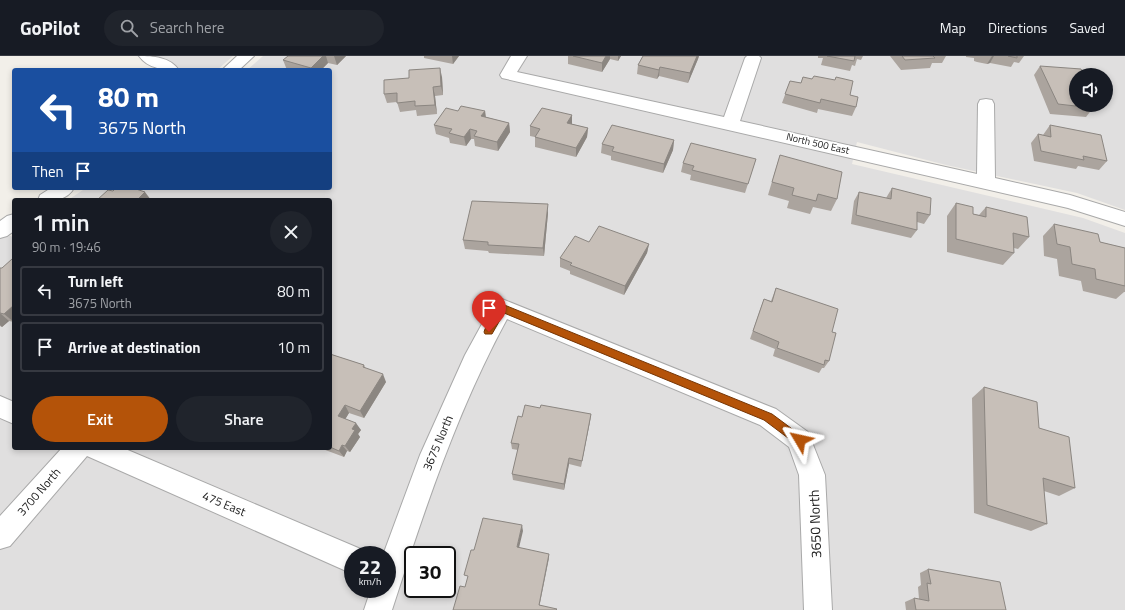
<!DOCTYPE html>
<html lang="en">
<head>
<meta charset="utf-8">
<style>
  body { margin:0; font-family:"Titillium Web",sans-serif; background:#20242c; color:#f1f3f6; height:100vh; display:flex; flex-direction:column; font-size:15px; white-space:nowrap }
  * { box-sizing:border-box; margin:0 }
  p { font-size:13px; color:#9ea1a6 }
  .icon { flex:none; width:22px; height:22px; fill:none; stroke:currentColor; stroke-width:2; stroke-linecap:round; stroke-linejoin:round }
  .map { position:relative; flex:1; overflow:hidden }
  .side { position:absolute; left:12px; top:142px; width:320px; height:252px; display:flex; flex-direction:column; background:#171b24; border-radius:4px; box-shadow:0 2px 6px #0003 }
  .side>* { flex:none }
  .hud { position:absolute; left:12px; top:12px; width:320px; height:122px; border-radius:4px; box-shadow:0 2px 6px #0003; background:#1a4fa0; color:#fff; overflow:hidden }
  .tools { position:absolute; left:1069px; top:12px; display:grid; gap:8px }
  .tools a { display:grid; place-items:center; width:44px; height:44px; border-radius:50%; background:#171b24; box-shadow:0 2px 6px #0003; font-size:20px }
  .speed { position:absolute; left:344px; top:490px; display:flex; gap:8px; font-size:20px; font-weight:700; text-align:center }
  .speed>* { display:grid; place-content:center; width:52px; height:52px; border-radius:50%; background:#171b24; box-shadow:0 2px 6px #0003; line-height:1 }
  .speed small { font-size:10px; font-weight:400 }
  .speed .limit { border:2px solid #111; border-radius:6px; background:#fff; color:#111 }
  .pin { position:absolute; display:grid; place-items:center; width:34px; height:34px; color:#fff; margin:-41px -17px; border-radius:50% 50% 50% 0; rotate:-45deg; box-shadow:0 0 4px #0007 }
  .pin .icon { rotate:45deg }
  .me { position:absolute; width:44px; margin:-22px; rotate:306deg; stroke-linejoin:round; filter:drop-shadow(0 0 3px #0008) }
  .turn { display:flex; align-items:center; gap:14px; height:84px; padding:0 20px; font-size:18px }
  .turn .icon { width:52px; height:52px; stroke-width:2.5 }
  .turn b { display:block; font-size:28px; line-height:34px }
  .then { display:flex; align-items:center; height:38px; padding:0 20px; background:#0003; gap:8px; font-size:15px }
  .round { display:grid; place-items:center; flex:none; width:42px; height:42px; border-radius:21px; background:#20242c }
  .summary { display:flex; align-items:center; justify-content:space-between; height:68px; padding:0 20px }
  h1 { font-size:24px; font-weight:600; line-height:30px }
  .cta { display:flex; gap:8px; margin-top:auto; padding:8px 20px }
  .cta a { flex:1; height:46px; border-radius:24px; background:#b45309; color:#fff; font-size:16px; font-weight:600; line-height:46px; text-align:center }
  .cta a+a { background:#20242c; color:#f1f3f6 }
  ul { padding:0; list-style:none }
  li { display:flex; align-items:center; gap:12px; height:50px; margin:0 8px 6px; padding:0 12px; border:2px solid #363941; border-radius:4px }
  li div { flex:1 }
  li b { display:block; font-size:15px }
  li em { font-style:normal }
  header { display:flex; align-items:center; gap:24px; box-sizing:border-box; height:56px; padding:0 20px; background:#171b24; border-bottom:1px solid #363941 }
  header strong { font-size:19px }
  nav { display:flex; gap:22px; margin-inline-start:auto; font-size:14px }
  .search { width:280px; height:36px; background:#20242c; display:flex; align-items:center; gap:10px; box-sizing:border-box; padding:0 14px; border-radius:22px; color:#9ea1a6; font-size:15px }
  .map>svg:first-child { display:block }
  .residential { fill:#e0dfdf; fill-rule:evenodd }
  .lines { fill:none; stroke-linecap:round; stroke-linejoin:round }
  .minor-casing { stroke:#a9a9a9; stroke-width:2 }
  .minor { fill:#fff; fill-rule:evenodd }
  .wall { fill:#aba49e }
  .shaded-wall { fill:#8b8681 }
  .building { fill:#c7bfb8; stroke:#8b8681 }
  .route { fill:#b45309; stroke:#753606 }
  .labels { text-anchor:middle; stroke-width:3.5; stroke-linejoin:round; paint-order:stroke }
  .far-street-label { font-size:10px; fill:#222; stroke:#fff }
  .street-label { font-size:12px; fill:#222; stroke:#fff }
  .near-street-label { font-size:14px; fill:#222; stroke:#fff }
</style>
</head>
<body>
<header>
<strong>GoPilot</strong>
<div class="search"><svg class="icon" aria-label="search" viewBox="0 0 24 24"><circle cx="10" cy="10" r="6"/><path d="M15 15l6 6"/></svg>Search here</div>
<nav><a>Map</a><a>Directions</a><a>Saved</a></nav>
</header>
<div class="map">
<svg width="1125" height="554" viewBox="0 0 1125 554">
  <rect width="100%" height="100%" fill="#f2efe9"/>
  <path class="residential" d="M136 0H233L217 14H186Z
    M263 0H1125V154L1077 137 946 109 857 86 852 108 1083 162 1125 177V554H0V176L13 181 14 180V392H330V144H68L86 132H330V14H247ZM1076 19H1106V49H1076ZM353 499H387V533H353ZM413 499H447V533H413Z"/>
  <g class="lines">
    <defs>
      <path id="minor" d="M139 0C153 0 170 1 179 14 165 14 148 13 139 0Z
        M237 0H254L239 14H222Z
        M511 0H527L517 16 724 61 745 2 747 0H759L761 2 740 65 977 118 978 48 980 44 986 43 992 44 994 48 995 122 1070 139 1125 156V170L1068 152 502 22 500 19Z
        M51 132H74C66 146 52 144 38 144L40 139Z
        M14 158V175L7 180 0 182V165L7 160Z
        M502 243 776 353 808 376 825 419 832 554H804L799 419 789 391 760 369 507 263C457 355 424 455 392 554H364L371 533H387V499H383L420 399 465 299 494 246Z
        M0 340 14 346V368L0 362Z
        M62 392H123L363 494 365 499H353V518L87 400 10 490 0 493V460Z"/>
    </defs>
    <use href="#minor" class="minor-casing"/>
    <use href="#minor" class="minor"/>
  </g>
  <path class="wall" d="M288 0H346L337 9 328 7 321 14H287L283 4Z
    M424 0H459L453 8 424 2Z
    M568 0H621L618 5 610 3 602 16 568 8Z
    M643 0H699L698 3 688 27 659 20 657 23 637 18 638 9Z
    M818 0H863L861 4 857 3 855 10 852 9 850 15 821 9 823 2H818Z
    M890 0H946L942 7H932L930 12 901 14Z
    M966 0H1024L1019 7 1014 6 1011 11 990 7 987 8 977 6 974 5V2L966 1Z
    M1040 10 1076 49H1093L1092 50 1093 52 1086 61 1050 58 1034 19Z
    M442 21 443 39 435 40 437 58 417 60 416 54 400 56 397 46 387 47 384 38Z
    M803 21 850 39 856 51 852 60 818 53 817 57 782 47 790 25 801 27Z
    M458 55H485L486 61 509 67 510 76 498 95 475 90 474 83H471L466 90 450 87 449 82 436 78 434 69Z
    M572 59V68L588 72 587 81 576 101 535 91V81L530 80V70Z
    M1050 69 1107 105 1099 114 1078 110 1076 113 1034 105 1031 87 1038 78 1043 79Z
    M674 84 673 94 663 117 611 104V100L601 97 602 88Z
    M780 99 837 143 831 155 813 151 810 158 787 152 789 145 768 139 776 112Z
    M756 103 745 137 690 124 691 119 681 116 683 107Z
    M892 132 930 159 924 168 917 166V174L911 182 851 168 854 145 859 136 886 142Z
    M956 147 973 158 979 159 986 151 1029 181 1018 193 1014 192V197L1003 209 947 196V160Z
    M548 157 544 200 489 197 488 195 465 193 463 184Z
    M1054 168 1100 186 1125 192V236H1124L1116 243 1083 235 1081 225 1059 220 1057 203 1044 200 1043 180Z
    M589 186 649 188 647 197 624 239 570 218V215L560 211V202Z
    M14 204V266L9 265 2 271 0 270V212H2Z
    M776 232 832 276 829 305 824 312H822L819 317 773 300 775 293 750 283 761 251 764 243 771 245Z
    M330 298 364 309 366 313 386 326 364 362 349 357 345 363 361 374 358 378 360 381 350 396 347 395 344 401 320 392H330Z
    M984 331 1039 372 1075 432 1059 440 1044 435 1047 468 1031 475 974 457 972 342Z
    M540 352 591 358 590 365 581 411 569 408 564 434 513 424 512 418 518 394 512 393 511 387 522 361Z
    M928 513 1006 554H906L905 546 914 542 919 543 918 531 921 529 920 517Z"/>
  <path class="shaded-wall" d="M323 0H326L328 7 321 14H312L311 12Z
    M334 0H346L337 9Z
    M452 0H459L453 8Z
    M606 0H610V3L602 16V7Z
    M618 0H621L618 5Z
    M697 0H699L698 3 688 27 690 17Z
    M992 0H994L990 7 987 8Z
    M660 11 659 20 657 23 659 14Z
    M440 12 442 21 443 39 441 30Z
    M433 31 435 40 437 58 435 49Z
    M485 55 486 65 481 60Z
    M572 59V68L567 67Z
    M509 67 510 76 498 95 497 86Z
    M588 72 587 81 576 101V92Z
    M470 73 471 83 466 90 464 81Z
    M674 84 673 94 663 117 664 108Z
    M145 136 151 144H137Z
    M548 148V157L544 200 543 192Z
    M649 188 647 197 624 239 625 230Z
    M14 249V266L4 258Z
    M0 257 9 265 2 271 0 269Z
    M383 318 386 326 364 362 360 355Z
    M345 349 349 357 343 367 338 360Z
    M591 358 590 365 581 411 582 405Z
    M356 367 361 374 358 378 360 381 350 396 345 390 352 373Z
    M342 389 347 395 344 401 339 395Z
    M569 402V408L564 434V428Z
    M522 469 523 475 518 496 517 491Z
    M549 498V502L539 552V549Z"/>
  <path class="building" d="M288 0H323L311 12 283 4Z
    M573 0H606L602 7Z
    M643 0H697L690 17 660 11 659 14 638 9Z
    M827 0H855L854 5Z
    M902 0H933L935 2 905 4Z
    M1008 0H1017V2Z
    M1040 10 1081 13 1084 19H1076V49H1092L1093 52 1058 48Z
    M440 12 441 30 433 31 435 49 415 50V45L397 47V37L384 38V24L409 22V14Z
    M814 20 835 24 836 21 853 25 850 39 858 41 856 51 821 43 820 47 785 38 790 25 801 27 803 21 812 23Z
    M461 50 485 55 481 60 509 67 497 86 474 80 477 75 470 73 464 81 449 77 452 73 434 69 446 52 458 55Z
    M542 52 572 59 567 67 588 72 576 92 535 81 540 73 530 70Z
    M612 69 674 84 664 108 612 95 614 91 602 88Z
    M1050 69 1101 79 1107 105 1083 100 1084 104 1041 95 1038 78 1051 81Z
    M691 87 756 103 748 128 692 114 694 110 683 107Z
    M780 99 842 116 837 143 818 138 816 145 792 139 794 132 772 126Z
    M116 132H133L145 136 137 144H138H97L108 134 113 135Z
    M892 132 931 142 930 159 917 156V174L856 159 859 136 891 143Z
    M472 145 548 148 543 192 488 189V186L463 184Z
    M956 147 973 151V158L986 161V151L1027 161 1029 181 1013 177 1014 197 956 183Z
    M1054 168 1098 178 1100 186 1125 192V230L1096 223 1095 213 1072 208 1070 191 1057 188Z
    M599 170 649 188 625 230 570 209 572 207 560 202 575 180 589 186Z
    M12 203 14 204V249L4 258 0 257V212H2Z
    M776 232 838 253 832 276 836 277 829 305 825 304 824 309 777 292 779 286 753 275 764 243 772 246Z
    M330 298 364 309 363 311 383 318 360 355 345 349 338 360 356 367 352 373 355 374 345 390 342 389 339 395 330 391Z
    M984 331 1037 346 1039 372 1069 381 1075 432 1043 422 1047 468 987 449Z
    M525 349 540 352 541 349 591 358 582 405 569 402 564 428 512 418 519 388 511 387 518 360 522 361Z
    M483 462 522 469 517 491 549 498 539 549 557 553 556 554H453L460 530 465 531 468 520 464 519 471 494H474Z
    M928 513 1000 526 1006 554H916L914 542 929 545 927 527 931 528Z"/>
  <path class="route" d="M502 248 772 358 803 381 805 384 803 388 800 389 796 388 764 364 504 257 492 278H485L484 276 485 273 499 249Z"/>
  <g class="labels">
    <g class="far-street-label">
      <text transform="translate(818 87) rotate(13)" y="4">North 500 East</text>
    </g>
    <g class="street-label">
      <text transform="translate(438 387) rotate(-67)" y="4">3675 North</text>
      <text transform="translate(39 436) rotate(-49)" y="4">3700 North</text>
      <text transform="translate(224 448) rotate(23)" y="4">475 East</text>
    </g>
    <g class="near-street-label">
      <text transform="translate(815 468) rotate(-92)" y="5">3650 North</text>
    </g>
  </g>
</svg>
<div class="tools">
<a><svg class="icon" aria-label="sound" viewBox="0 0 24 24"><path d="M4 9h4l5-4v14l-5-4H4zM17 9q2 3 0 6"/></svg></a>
</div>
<div class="speed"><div>22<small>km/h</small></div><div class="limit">30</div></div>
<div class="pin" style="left:489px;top:276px;background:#d93025"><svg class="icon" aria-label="arrive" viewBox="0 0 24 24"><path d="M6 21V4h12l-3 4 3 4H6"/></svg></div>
<svg class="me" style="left:800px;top:384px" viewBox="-20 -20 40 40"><path d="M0-17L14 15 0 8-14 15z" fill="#b45309" stroke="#fff" stroke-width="4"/></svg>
<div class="hud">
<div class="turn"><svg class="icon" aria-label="left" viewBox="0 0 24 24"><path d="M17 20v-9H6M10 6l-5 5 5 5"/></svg><div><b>80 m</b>3675 North</div></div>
<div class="then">Then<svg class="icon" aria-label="arrive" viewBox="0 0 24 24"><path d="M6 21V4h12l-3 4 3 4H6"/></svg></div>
</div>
<section class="side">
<div class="summary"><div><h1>1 min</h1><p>90 m · 19:46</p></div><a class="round"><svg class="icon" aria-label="close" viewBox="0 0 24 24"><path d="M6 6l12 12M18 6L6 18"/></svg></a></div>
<ul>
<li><svg class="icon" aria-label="left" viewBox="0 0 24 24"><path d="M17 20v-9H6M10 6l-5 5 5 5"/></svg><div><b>Turn left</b><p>3675 North</p></div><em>80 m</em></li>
<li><svg class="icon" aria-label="arrive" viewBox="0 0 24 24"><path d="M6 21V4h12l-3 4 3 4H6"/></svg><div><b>Arrive at destination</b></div><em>10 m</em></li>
</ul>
<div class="cta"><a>Exit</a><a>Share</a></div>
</section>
</div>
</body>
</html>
